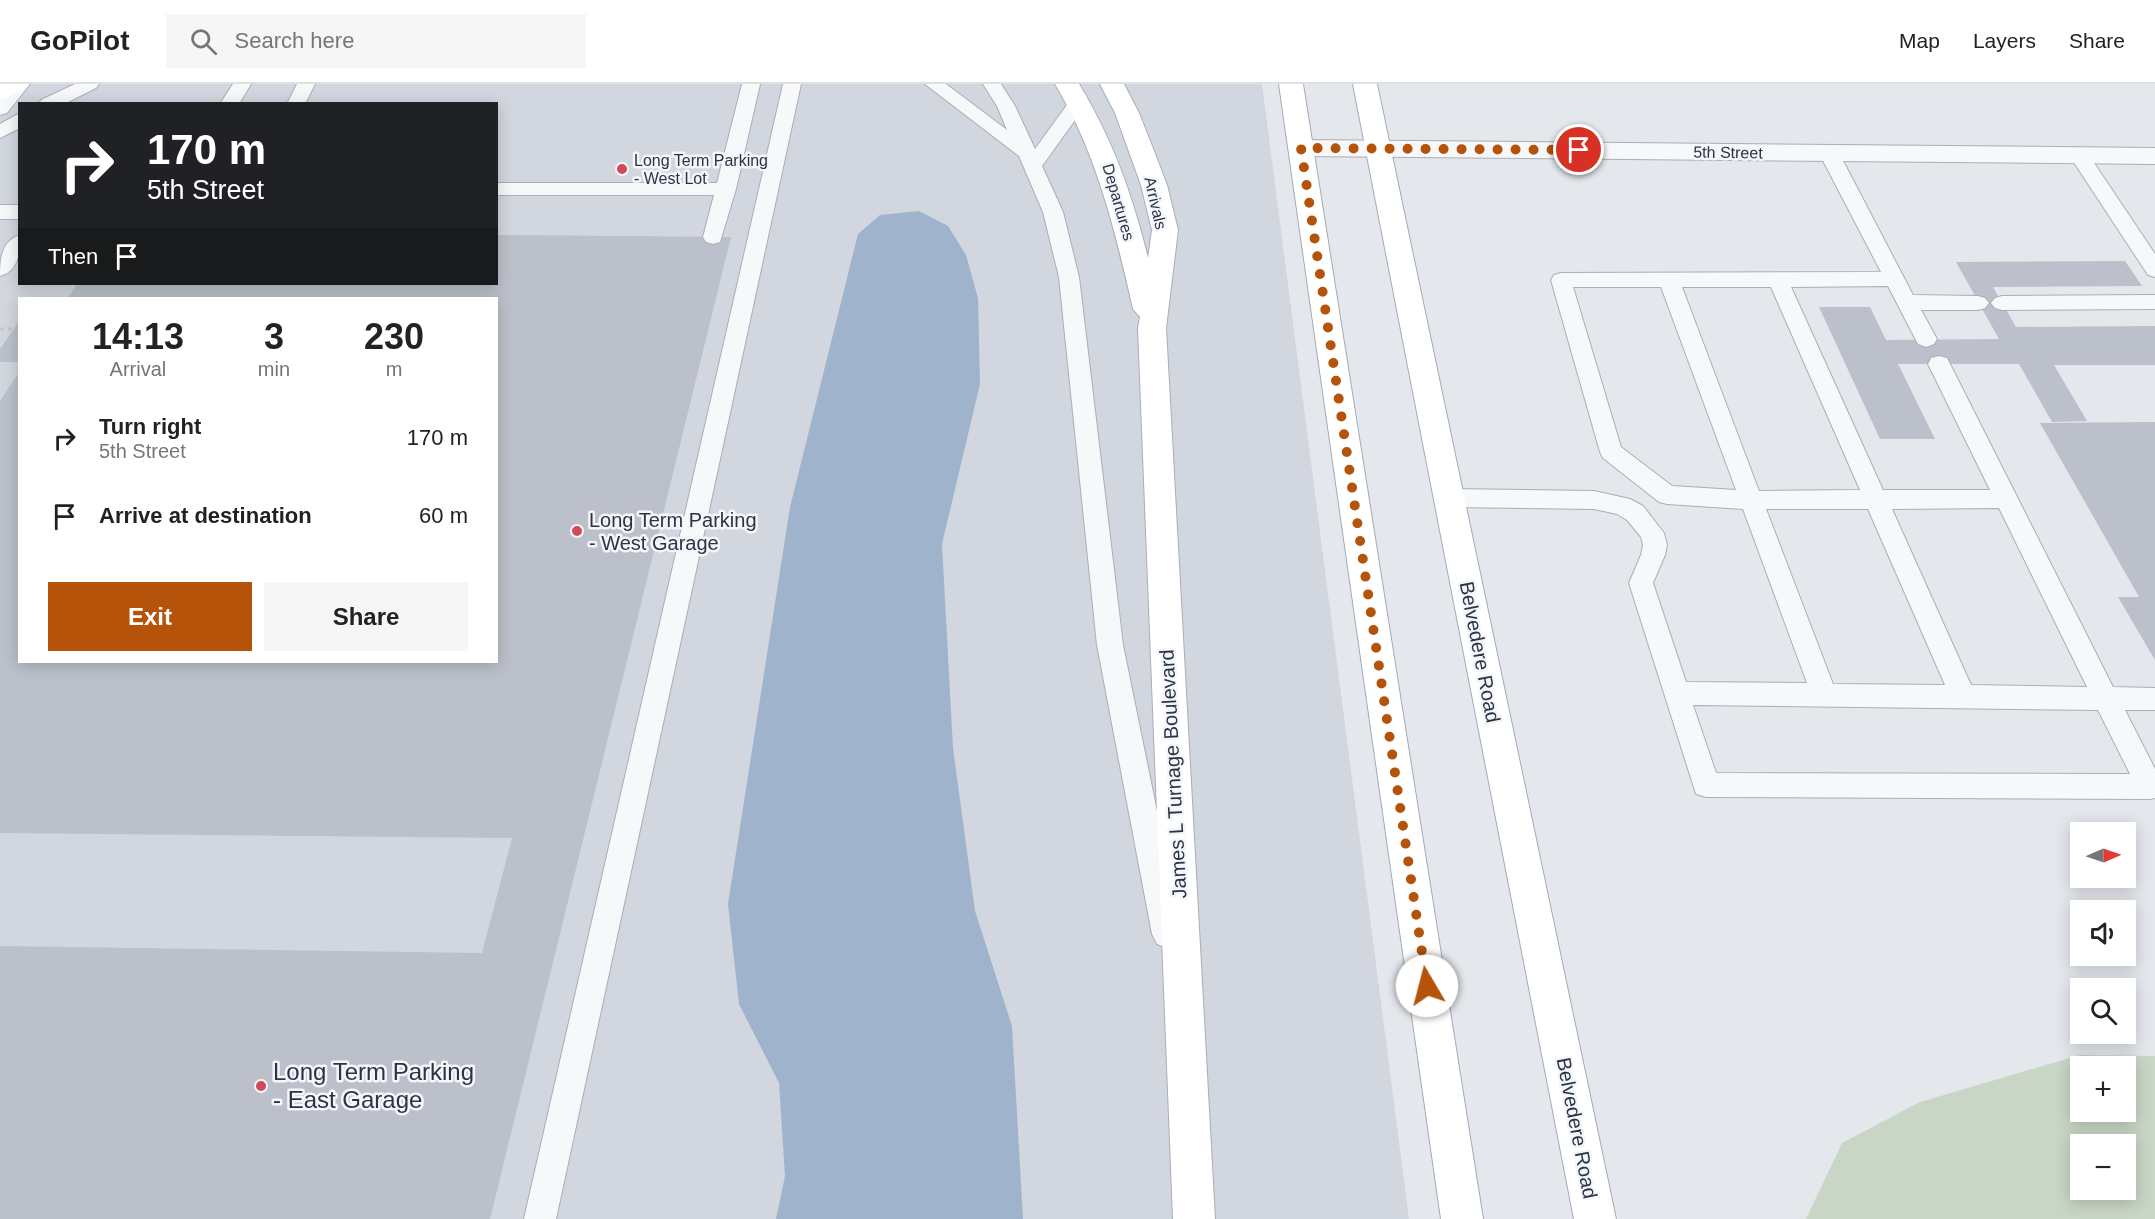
<!DOCTYPE html>
<html lang="en">
<head>
<meta charset="utf-8">
<style>
  body { margin:0; font-family:Helvetica,sans-serif; background:#f6f6f6; color:#222; height:100vh; display:flex; flex-direction:column; font-size:22px; white-space:nowrap }
  * { box-sizing:border-box; margin:0 }
  p { font-size:20px; color:#767676 }
  .icon { flex:none; width:33px; height:33px; fill:none; stroke:currentColor; stroke-width:2; stroke-linecap:round; stroke-linejoin:round }
  .map { position:relative; flex:1; overflow:hidden }
  .drawer { position:absolute; left:18px; top:213px; width:480px; height:366px; display:flex; flex-direction:column; background:#fff; border-radius:0px; box-shadow:0 3px 15px #0003 }
  .drawer>* { flex:none }
  .banner { position:absolute; left:18px; top:18px; width:480px; height:183px; border-radius:0px; box-shadow:0 3px 15px #0003; background:#202124; color:#fff; overflow:hidden }
  .needle { width:39px; rotate:88deg }
  .fabs { position:absolute; left:2070px; top:738px; display:grid; gap:12px }
  .fabs a { display:grid; place-items:center; width:66px; height:66px; border-radius:0px; background:#fff; box-shadow:0 3px 15px #0003; font-size:30px }
  .pin { position:absolute; display:grid; place-items:center; width:51px; height:51px; color:#fff; margin:-26px; border:3px solid #fff; border-radius:50%; box-shadow:0 2px 6px #0007 }
  .me { position:absolute; width:66px; margin:-33px; rotate:352deg; stroke-linejoin:round; filter:drop-shadow(0 0 4px #0008) }
  .turn { display:flex; align-items:center; gap:21px; height:126px; padding:0 30px; font-size:27px }
  .turn .icon { width:78px; height:78px; stroke-width:2.5 }
  .turn b { display:block; font-size:42px; line-height:51px }
  .then { display:flex; align-items:center; height:57px; padding:0 30px; background:#0003; gap:12px; font-size:22px }
  .eta { display:flex; justify-content:space-evenly; align-items:center; height:102px; text-align:center }
  .eta b { font-size:36px; font-weight:600; line-height:42px }
  .cta { display:flex; gap:12px; margin-top:auto; padding:12px 30px }
  .cta a { flex:1; height:69px; border-radius:0px; background:#b45309; color:#fff; font-size:24px; font-weight:600; line-height:69px; text-align:center }
  .cta a+a { background:#f6f6f6; color:#222 }
  ul { padding:0; list-style:none }
  li { display:flex; align-items:center; gap:18px; height:78px; padding:0 30px }
  li div { flex:1 }
  li b { display:block; font-size:22px }
  li em { font-style:normal }
  header { display:flex; align-items:center; gap:36px; box-sizing:border-box; height:84px; padding:0 30px; background:#fff; border-bottom:2px solid #e0e0e0 }
  header strong { font-size:28px }
  nav { display:flex; gap:33px; margin-inline-start:auto; font-size:21px }
  .search { width:420px; height:54px; background:#f6f6f6; display:flex; align-items:center; gap:15px; box-sizing:border-box; padding:0 21px; border-radius:0px; color:#767676; font-size:22px }
  .map>svg:first-child { display:block }
  .built { fill:#d2d6de; fill-rule:evenodd }
  .green { fill:#c9d6c5; fill-rule:evenodd }
  .water { fill:#9fb4cc }
  .building { fill:#bbc0ca }
  .lines { fill:none; stroke-linecap:round; stroke-linejoin:round }
  .lane-casing { stroke:#a9aeb7; stroke-width:2 }
  .street-casing { stroke:#a9aeb7; stroke-width:2 }
  .secondary-casing { stroke:#a9aeb7; stroke-width:2 }
  .primary-casing { stroke:#a3abb8; stroke-width:2 }
  .path { stroke:#c2c5cb; stroke-width:3; stroke-dasharray:4 4; stroke-linecap:butt }
  .lane { fill:#f7f8fa; fill-rule:evenodd }
  .street { fill:#f7f8fa; fill-rule:evenodd }
  .secondary { fill:#fff; fill-rule:evenodd }
  .primary { fill:#fff; fill-rule:evenodd }
  .route { stroke:#b45309; stroke-width:10; stroke-dasharray:0 18 }
  .poi-dot { fill:#d1495b; stroke:#f4f6f9; stroke-width:2 }
  .labels { text-anchor:middle; stroke-width:5; stroke-linejoin:round; paint-order:stroke }
  .far-street-label { font-size:16px; fill:#2b3445; stroke:#f4f6f9 }
  .far-poi-label { font-size:16px; fill:#2b3445; stroke:#f4f6f9; text-anchor:start }
  .poi-label { font-size:20px; fill:#2b3445; stroke:#f4f6f9; text-anchor:start }
  .street-label { font-size:20px; fill:#2b3445; stroke:#f4f6f9 }
  .near-poi-label { font-size:24px; fill:#2b3445; stroke:#f4f6f9; text-anchor:start }
</style>
</head>
<body>
<header>
<strong>GoPilot</strong>
<div class="search"><svg class="icon" aria-label="search" viewBox="0 0 24 24"><circle cx="10" cy="10" r="6"/><path d="M15 15l6 6"/></svg>Search here</div>
<nav><a>Map</a><a>Layers</a><a>Share</a></nav>
</header>
<div class="map">
<svg width="2155" height="1135" viewBox="0 0 2155 1135">
  <rect width="100%" height="100%" fill="#e4e7ec"/>
  <path class="built" d="M0 0H1262L1409 1135H0ZM20 20H496V200H20ZM20 214H496V578H20Z"/>
  <path class="green" d="M2080 971 2155 972V1135H1806L1842 1059 1920 1018ZM2080 982H2126V1028H2080ZM2080 1060H2126V1106H2080Z"/>
  <path class="water" d="M919 127 948 142 966 171 978 214 980 300 942 460 953 664 975 827 1012 942 1023 1135H776L785 1092 779 999 739 920 728 820 790 423 858 150 880 131Z"/>
  <path class="building" d="M496 151 731 153 490 1135H0V862L482 869 512 754 0 749V317L20 287V578H496V214H68L77 200H496Z
    M2125 177 2142 202 1993 203 2016 243 2155 242V281H2054L2087 337 2052 338 2019 280H1898L1935 355H1880L1819 223H1870L1886 256 1999 255 1956 178Z
    M20 236V278H0V265Z
    M2155 338V576L2118 513H2139L2040 339Z"/>
  <g class="lines">
    <defs>
      <path id="lane" d="M11 0H30L7 29 0 31V13Z
        M75 0H99L96 4 64 20H39L41 16Z
        M233 0H251L239 20H220Z
        M297 0H315L305 20H287Z
        M742 0H760L736 105 720 158 713 160 706 158 703 153 714 111H496V99H717Z
        M783 0H801L556 1135H524Z
        M925 0H946L1007 46 997 22 983 0H1001L1015 22 1035 65 1072 14H1086L1088 18 1042 82 1063 128 1079 193 1123 561 1182 850 1177 860 1167 864 1157 860 1152 850 1097 561 1059 193 1043 128 1019 72Z
        M20 29V44L0 54V40Z
        M1829 63 1836 65 1839 69 1913 211 1978 212 1985 214 1989 219 1985 224 1978 226H1921L1937 255 1934 260 1926 263 1918 260 1888 202 1791 203 1883 406H1990L1928 280 1931 274 1939 272 1947 274 2113 603 2155 604V626H2125L2155 685V714L2150 715 1706 713 1696 710 1629 499 1641 471 1643 461 1641 453 1627 436 1617 430 1594 425 1449 423 1441 421 1437 414 1441 407 1449 405 1594 407 1630 415 1643 422 1664 449 1667 461 1665 471 1653 499 1686 598 1807 599 1743 425 1667 420 1659 418 1603 374 1600 368 1551 196 1554 191 1561 189 1881 188 1819 69 1822 65ZM1573 203H1661L1736 406 1672 402 1621 363ZM1682 203H1771L1860 406 1759 407ZM1999 424 2087 603 1971 601 1892 425ZM1766 425H1868L1945 601 1833 600ZM1693 621 2098 626 2130 690 1716 689Z
        M2079 65 2086 67 2155 170V193L2148 191 2069 71 2072 67Z
        M0 121H20V135H0Z
        M20 151C20 168 19 187 0 192 0 176 1 157 20 151Z
        M2155 211V225L2002 226 1995 224 1991 219 1995 214 2002 212Z"/>
      <path id="street" d="M1301 56 2155 64V80L1301 72 1292 70 1289 64 1292 58Z"/>
      <path id="secondary" d="M0 0H29L25 5 0 16Z
        M1055 0H1079C1112 54 1133 112 1148 174L1152 146 1141 101 1115 29 1100 0H1124L1139 29 1154 67 1167 101 1178 146 1166 244 1215 1135H1173L1138 244 1140 233 1133 225C1115 146 1097 70 1055 0Z"/>
      <path id="primary" d="M1279 0H1303L1483 1135H1441Z
        M1353 0H1377L1616 1135H1574Z"/>
    </defs>
    <use href="#lane" class="lane-casing"/>
    <use href="#street" class="street-casing"/>
    <use href="#secondary" class="secondary-casing"/>
    <use href="#primary" class="primary-casing"/>
    <path class="path" d="M0 245H13"/>
    <use href="#lane" class="lane"/>
    <use href="#street" class="street"/>
    <use href="#secondary" class="secondary"/>
    <use href="#primary" class="primary"/>
  </g>
  <g class="lines">
    <path class="route" d="M1427 902 1301 64 1579 66"/>
  </g>
  <g class="poi-dot">
    <circle cx="622" cy="85" r="6"/>
    <circle cx="577" cy="447" r="6"/>
    <circle cx="261" cy="1002" r="6"/>
  </g>
  <g class="labels">
    <g class="far-street-label">
      <text transform="translate(1728 68) rotate(1)" y="6">5th Street</text>
      <text transform="translate(1119 118) rotate(74)" y="6">Departures</text>
      <text transform="translate(1156 119) rotate(77)" y="6">Arrivals</text>
    </g>
    <g class="far-poi-label">
      <text x="634" y="82">Long Term Parking<tspan x="634" dy="18">- West Lot</tspan></text>
    </g>
    <g class="poi-label">
      <text x="589" y="443">Long Term Parking<tspan x="589" dy="23">- West Garage</tspan></text>
    </g>
    <g class="street-label">
      <text transform="translate(1480 568) rotate(79)" y="7">Belvedere Road</text>
      <text transform="translate(1173 690) rotate(-93)" y="7">James L Turnage Boulevard</text>
      <text transform="translate(1577 1044) rotate(79)" y="7">Belvedere Road</text>
    </g>
    <g class="near-poi-label">
      <text x="273" y="996">Long Term Parking<tspan x="273" dy="28">- East Garage</tspan></text>
    </g>
  </g>
</svg>
<div class="fabs">
<a><svg class="needle" viewBox="-14 -14 28 28"><path d="M0-13l5 13h-10z" fill="#e53935"/><path d="M0 13l5-13h-10z" fill="#767676"/></svg></a>
<a><svg class="icon" aria-label="sound" viewBox="0 0 24 24"><path d="M4 9h4l5-4v14l-5-4H4zM17 9q2 3 0 6"/></svg></a>
<a><svg class="icon" aria-label="search" viewBox="0 0 24 24"><circle cx="10" cy="10" r="6"/><path d="M15 15l6 6"/></svg></a>
<a>+</a>
<a>−</a>
</div>
<div class="pin" style="left:1579px;top:66px;background:#d93025"><svg class="icon" aria-label="arrive" viewBox="0 0 24 24"><path d="M6 21V4h12l-3 4 3 4H6"/></svg></div>
<svg class="me" style="left:1427px;top:902px" viewBox="-20 -20 40 40"><circle r="19" fill="#fff"/><path d="M0-13L10 11 0 6-10 11z" fill="#b45309"/></svg>
<div class="banner">
<div class="turn"><svg class="icon" aria-label="right" viewBox="0 0 24 24"><path d="M7 20v-9h11M14 6l5 5-5 5"/></svg><div><b>170 m</b>5th Street</div></div>
<div class="then">Then<svg class="icon" aria-label="arrive" viewBox="0 0 24 24"><path d="M6 21V4h12l-3 4 3 4H6"/></svg></div>
</div>
<section class="drawer">
<div class="eta">
<div><b>14:13</b><p>Arrival</p></div>
<div><b>3</b><p>min</p></div>
<div><b>230</b><p>m</p></div>
</div>
<ul>
<li><svg class="icon" aria-label="right" viewBox="0 0 24 24"><path d="M7 20v-9h11M14 6l5 5-5 5"/></svg><div><b>Turn right</b><p>5th Street</p></div><em>170 m</em></li>
<li><svg class="icon" aria-label="arrive" viewBox="0 0 24 24"><path d="M6 21V4h12l-3 4 3 4H6"/></svg><div><b>Arrive at destination</b></div><em>60 m</em></li>
</ul>
<div class="cta"><a>Exit</a><a>Share</a></div>
</section>
</div>
</body>
</html>
